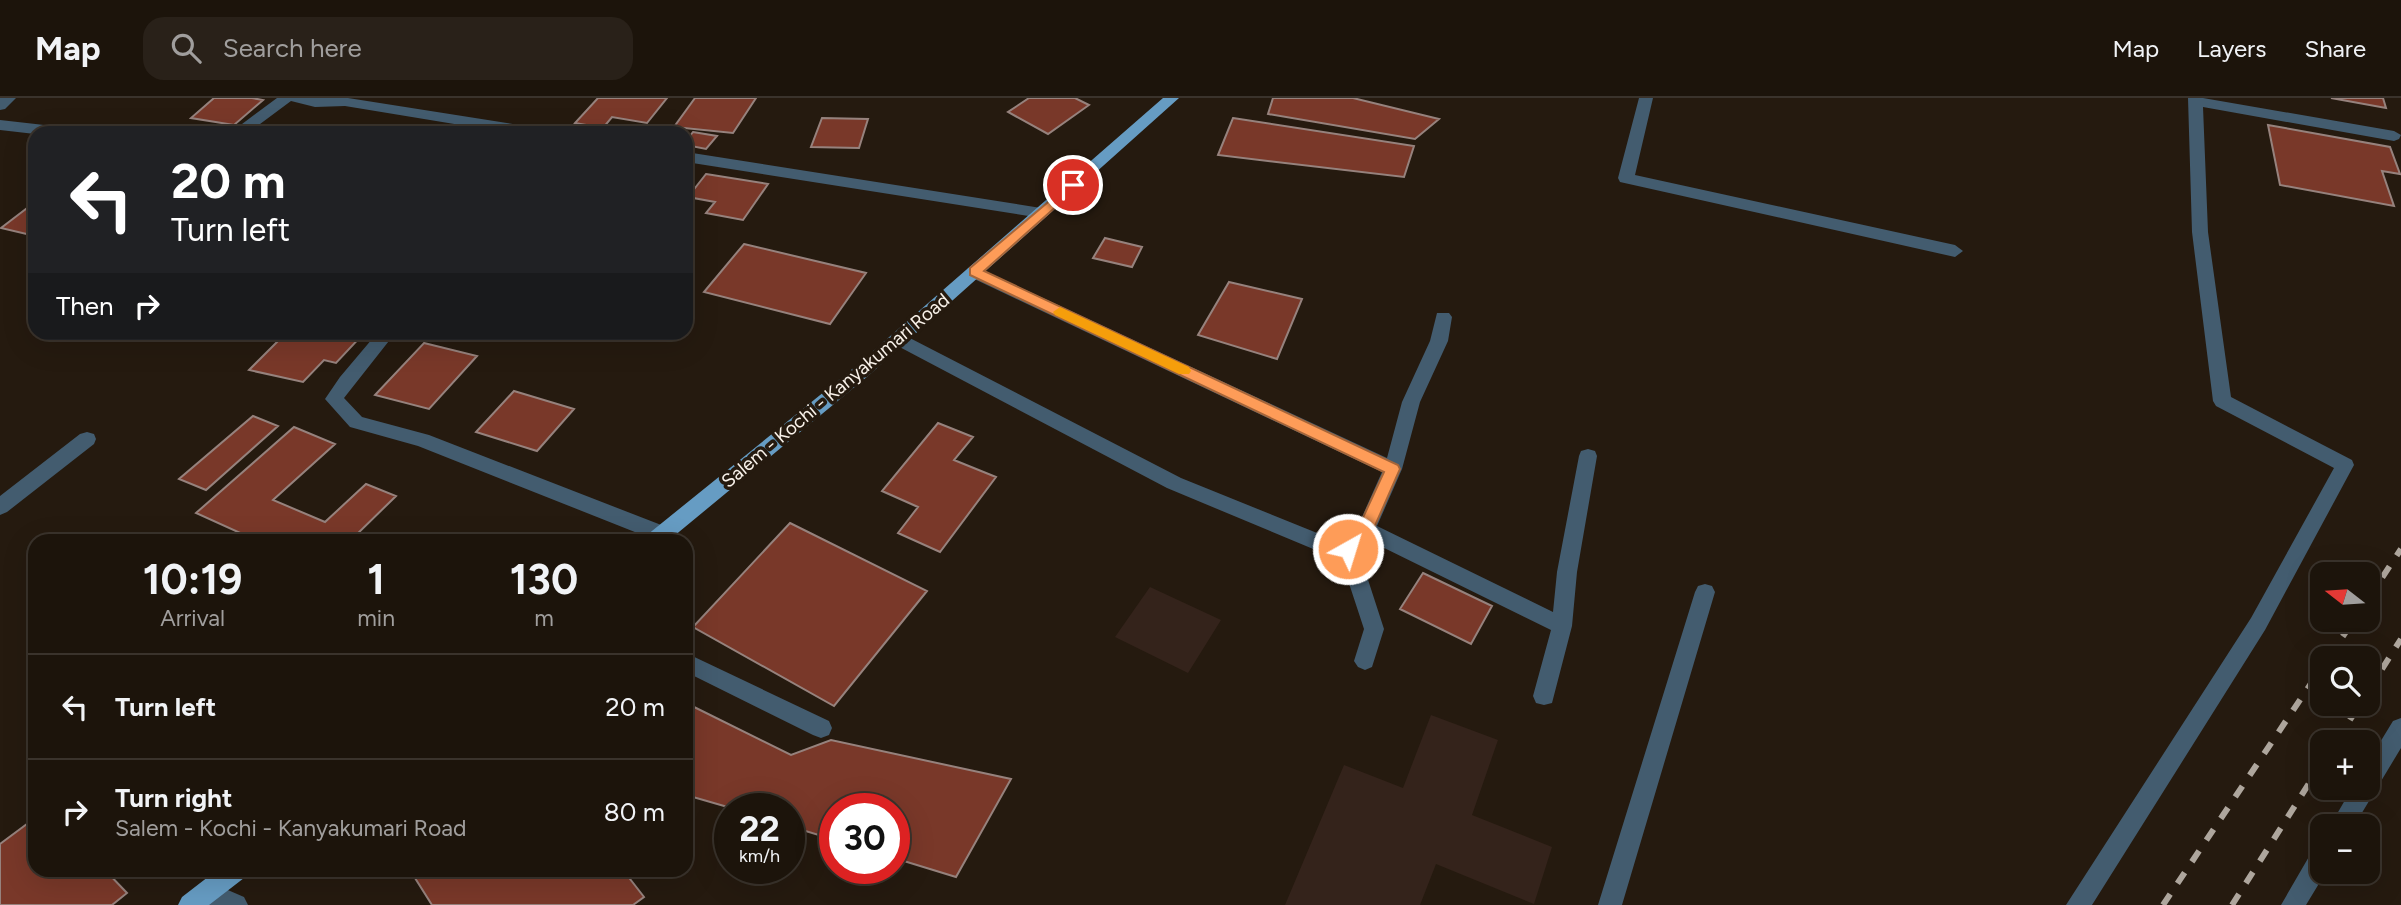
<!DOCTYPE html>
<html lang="en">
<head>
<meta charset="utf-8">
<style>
  body { margin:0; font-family:Figtree,sans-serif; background:#292119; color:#f1f3f6; height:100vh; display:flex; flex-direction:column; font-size:26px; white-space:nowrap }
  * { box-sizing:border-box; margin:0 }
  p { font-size:23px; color:#a09e9d }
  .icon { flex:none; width:38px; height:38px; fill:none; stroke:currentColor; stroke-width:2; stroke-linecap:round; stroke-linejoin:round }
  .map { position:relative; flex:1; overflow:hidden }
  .drawer { position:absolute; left:28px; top:436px; width:665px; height:343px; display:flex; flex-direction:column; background:#1c140b; border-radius:21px; box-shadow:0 7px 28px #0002,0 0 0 2px #3a332c }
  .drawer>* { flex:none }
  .guide { position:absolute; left:28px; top:28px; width:665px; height:214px; border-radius:21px; box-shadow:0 7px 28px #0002,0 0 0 2px #3a332c; background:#202124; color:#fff; overflow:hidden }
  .needle { width:46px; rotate:287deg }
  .fabs { position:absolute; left:2310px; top:464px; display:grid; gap:14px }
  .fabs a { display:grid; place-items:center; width:70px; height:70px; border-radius:14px; background:#1c140b; box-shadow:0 7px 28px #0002,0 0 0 2px #3a332c; font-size:35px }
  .speed { position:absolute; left:714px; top:695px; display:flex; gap:14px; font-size:35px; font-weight:700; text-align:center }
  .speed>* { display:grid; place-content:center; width:91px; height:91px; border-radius:50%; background:#1c140b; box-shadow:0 7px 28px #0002,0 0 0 2px #3a332c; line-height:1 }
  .speed small { font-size:18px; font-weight:400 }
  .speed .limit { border:10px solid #d22; background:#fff; color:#111 }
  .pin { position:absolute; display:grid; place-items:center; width:60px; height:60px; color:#fff; margin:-30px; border:4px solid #fff; border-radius:50%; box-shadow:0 2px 7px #0007 }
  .me { position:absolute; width:77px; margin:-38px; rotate:39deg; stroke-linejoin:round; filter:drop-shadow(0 0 5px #0008) }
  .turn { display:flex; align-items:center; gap:24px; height:147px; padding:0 28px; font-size:32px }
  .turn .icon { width:91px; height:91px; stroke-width:2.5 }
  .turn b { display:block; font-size:49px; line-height:60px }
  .then { display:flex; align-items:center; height:66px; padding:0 28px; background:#0003; gap:14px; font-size:26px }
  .eta { display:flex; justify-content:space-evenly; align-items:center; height:119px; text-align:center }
  .eta b { font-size:42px; font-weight:700; line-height:49px }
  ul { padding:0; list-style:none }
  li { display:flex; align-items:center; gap:21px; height:105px; padding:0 28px; border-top:2px solid #3a332c }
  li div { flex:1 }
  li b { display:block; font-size:26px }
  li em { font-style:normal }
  header { display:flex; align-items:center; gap:42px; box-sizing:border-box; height:98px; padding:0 35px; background:#1c140b; border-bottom:2px solid #3a332c }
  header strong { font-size:33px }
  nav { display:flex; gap:38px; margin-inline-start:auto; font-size:24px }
  .search { width:490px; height:63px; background:#292119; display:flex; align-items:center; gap:18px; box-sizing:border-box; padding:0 24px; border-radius:21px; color:#a09e9d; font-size:26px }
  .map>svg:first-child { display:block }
  .medical { fill:#34231b }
  .building { fill:#793829; stroke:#96827d; stroke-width:2 }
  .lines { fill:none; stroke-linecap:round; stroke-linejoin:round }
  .minor { fill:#435c6f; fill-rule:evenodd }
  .primary { fill:#669cc3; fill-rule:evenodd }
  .rail { stroke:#aea69d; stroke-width:6; stroke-dasharray:13 13; stroke-linecap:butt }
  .route { fill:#fe9c58; stroke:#a56539; stroke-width:2 }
  .slow { fill:#f59e0b }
  .labels { text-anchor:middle; stroke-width:7; stroke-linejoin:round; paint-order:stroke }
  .street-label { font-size:19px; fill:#f9f2ea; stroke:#251a0f }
</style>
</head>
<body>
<header>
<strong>Map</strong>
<div class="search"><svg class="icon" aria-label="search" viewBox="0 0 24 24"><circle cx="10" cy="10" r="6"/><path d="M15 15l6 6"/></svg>Search here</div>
<nav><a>Map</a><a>Layers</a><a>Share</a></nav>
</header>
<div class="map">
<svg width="2401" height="807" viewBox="0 0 2401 807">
  <rect width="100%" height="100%" fill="#251a0f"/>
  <path class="medical" d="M1150 489 1221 522 1188 575 1115 539Z
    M1431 617 1498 642 1472 717 1552 749 1534 806 1436 766 1420 807H1285L1344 667 1403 690Z"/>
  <path class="building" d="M214 0H252L263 2 234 27 191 20Z
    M598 0H667L647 25 612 19 603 30 575 25Z
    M695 0H756L733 35 674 29Z
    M1029 0H1075L1089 7 1048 36 1008 14Z
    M1273 0H1353L1439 21 1415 41 1268 16Z
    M2331 0H2383L2386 10Z
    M822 20 868 21 859 50 811 49Z
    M1233 20 1414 48 1404 79 1218 57Z
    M2268 27 2390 49 2400 76 2382 73 2394 108 2280 87Z
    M693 34 717 38 706 51 686 47V43Z
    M706 76 768 86 743 122 706 115 715 104 688 99Z
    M35 104V138L1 130Z
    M1105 140 1142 149 1132 169 1093 160Z
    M744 146 866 175 830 226 704 194Z
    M1229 184 1302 201 1277 261 1198 237Z
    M287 234H365L336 265 324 262 303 284 249 272Z
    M424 245 477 258 429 311 375 297Z
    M514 293 574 311 537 353 476 334Z
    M253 318 278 328 206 392 179 381Z
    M938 325 973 339 954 362 996 379 940 454 898 435 918 409 882 393Z
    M294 329 335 346 273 402 325 424 366 386 396 398 350 443H258L196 415Z
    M790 425 927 493 834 608 693 529Z
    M1423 475 1492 508 1471 546 1400 511Z
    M686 605 791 657 831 642 1011 681 956 779 894 760V710H835V742L789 728V710H731L686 697Z
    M35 720V772H105L127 795 112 807H0V746Z
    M427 772H623L644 799 633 807H432L415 780Z"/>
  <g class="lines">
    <path class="minor" d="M0 0H16L5 11 0 12Z
      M277 0H348L538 30 546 35H509L345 8 315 9 291 3 248 35 35 36 0 32V22L62 29 242 26Z
      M1639 0H1653L1635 77 1955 147 1963 153 1955 159 1620 84 1618 80Z
      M2188 0H2203L2394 33 2401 37 2399 41 2394 43 2203 9 2208 134 2231 299 2352 362 2354 367 2265 532 2092 807H2066L2251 520 2334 370 2216 308 2213 303 2192 134Z
      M686 54 1041 110 1049 115 1041 120 686 64Z
      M974 168 1387 360 1402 304 1430 243 1437 215H1449L1452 219 1448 243 1420 304 1402 371 1377 428 1553 514 1557 474 1579 358 1581 353 1588 351 1595 353 1597 358 1577 474 1572 528 1552 605 1544 607 1536 605 1533 598 1551 532 1370 443 1367 450 1359 454 1384 531 1372 569 1365 572 1358 569 1354 563 1364 531 1340 458 1318 453 1167 390 892 245 889 241 892 237H904L1181 380 1327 439 1346 443 1353 439 1382 374 968 178 966 174 968 170Z
      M378 234H396L344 300 362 319 429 337 669 430 672 436 669 442H655L418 348 350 329 325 301 340 279Z
      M87 334 94 336 96 341 94 346 7 414 0 417V398L80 336Z
      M1705 486 1712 488 1715 494 1622 807H1598L1695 494 1698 488Z
      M686 555 829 623 832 630 829 637 821 640 813 637 686 574Z
      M2401 620V650L2354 728H2330L2352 690H2368V664L2393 623Z
      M2322 747V774H2326L2306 807H2281L2314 750Z
      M207 783 244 799 248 807H209L199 802 195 794 199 786Z"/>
    <path class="primary" d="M1163 0H1179L868 278 668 443H644L647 437 856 268Z
      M217 772H248L244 780 209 807H178L182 799Z"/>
    <path class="rail" d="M2368 501 2401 451
      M2328 560 2354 522
      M2368 593 2401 541
      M2336 644 2360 606
      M2163 807 2322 569
      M2232 807 2322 665"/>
  </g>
  <path class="route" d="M1073 83 1079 87 1077 90 984 173 1398 367 1400 371 1366 448 1348 457 1343 455 1340 451 1343 446 1354 439 1384 374 970 177V170Z"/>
  <path class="slow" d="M1060 209 1189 269 1191 273 1189 276H1179L1055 217 1053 214Z"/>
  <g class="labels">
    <g class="street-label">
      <text transform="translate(835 292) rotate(-40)" y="7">Salem - Kochi - Kanyakumari Road</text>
    </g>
  </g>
</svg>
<div class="fabs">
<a><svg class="needle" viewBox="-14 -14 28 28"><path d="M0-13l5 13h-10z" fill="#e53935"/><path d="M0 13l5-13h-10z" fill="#a09e9d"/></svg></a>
<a><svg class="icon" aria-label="search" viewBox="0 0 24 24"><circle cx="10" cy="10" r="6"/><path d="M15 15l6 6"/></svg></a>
<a>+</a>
<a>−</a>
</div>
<div class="speed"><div>22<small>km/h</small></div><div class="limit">30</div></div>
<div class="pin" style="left:1073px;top:87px;background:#d93025"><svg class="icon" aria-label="arrive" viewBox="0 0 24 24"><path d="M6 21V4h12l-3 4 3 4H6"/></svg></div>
<svg class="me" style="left:1348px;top:451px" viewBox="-20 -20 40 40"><circle r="17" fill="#fe9c58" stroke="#fff" stroke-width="3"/><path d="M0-11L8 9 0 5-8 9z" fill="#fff"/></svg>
<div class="guide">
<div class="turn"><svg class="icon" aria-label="left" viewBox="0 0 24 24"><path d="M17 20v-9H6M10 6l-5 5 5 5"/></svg><div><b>20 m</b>Turn left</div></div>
<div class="then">Then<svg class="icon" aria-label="right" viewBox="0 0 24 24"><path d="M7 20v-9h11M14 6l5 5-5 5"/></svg></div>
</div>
<section class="drawer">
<div class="eta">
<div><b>10:19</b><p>Arrival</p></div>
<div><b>1</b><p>min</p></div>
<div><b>130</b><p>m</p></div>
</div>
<ul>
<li><svg class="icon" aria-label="left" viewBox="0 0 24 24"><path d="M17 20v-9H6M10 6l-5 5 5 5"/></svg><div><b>Turn left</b></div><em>20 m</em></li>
<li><svg class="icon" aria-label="right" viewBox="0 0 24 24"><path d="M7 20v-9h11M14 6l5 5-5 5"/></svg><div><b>Turn right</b><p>Salem - Kochi - Kanyakumari Road</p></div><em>80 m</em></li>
</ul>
</section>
</div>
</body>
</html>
